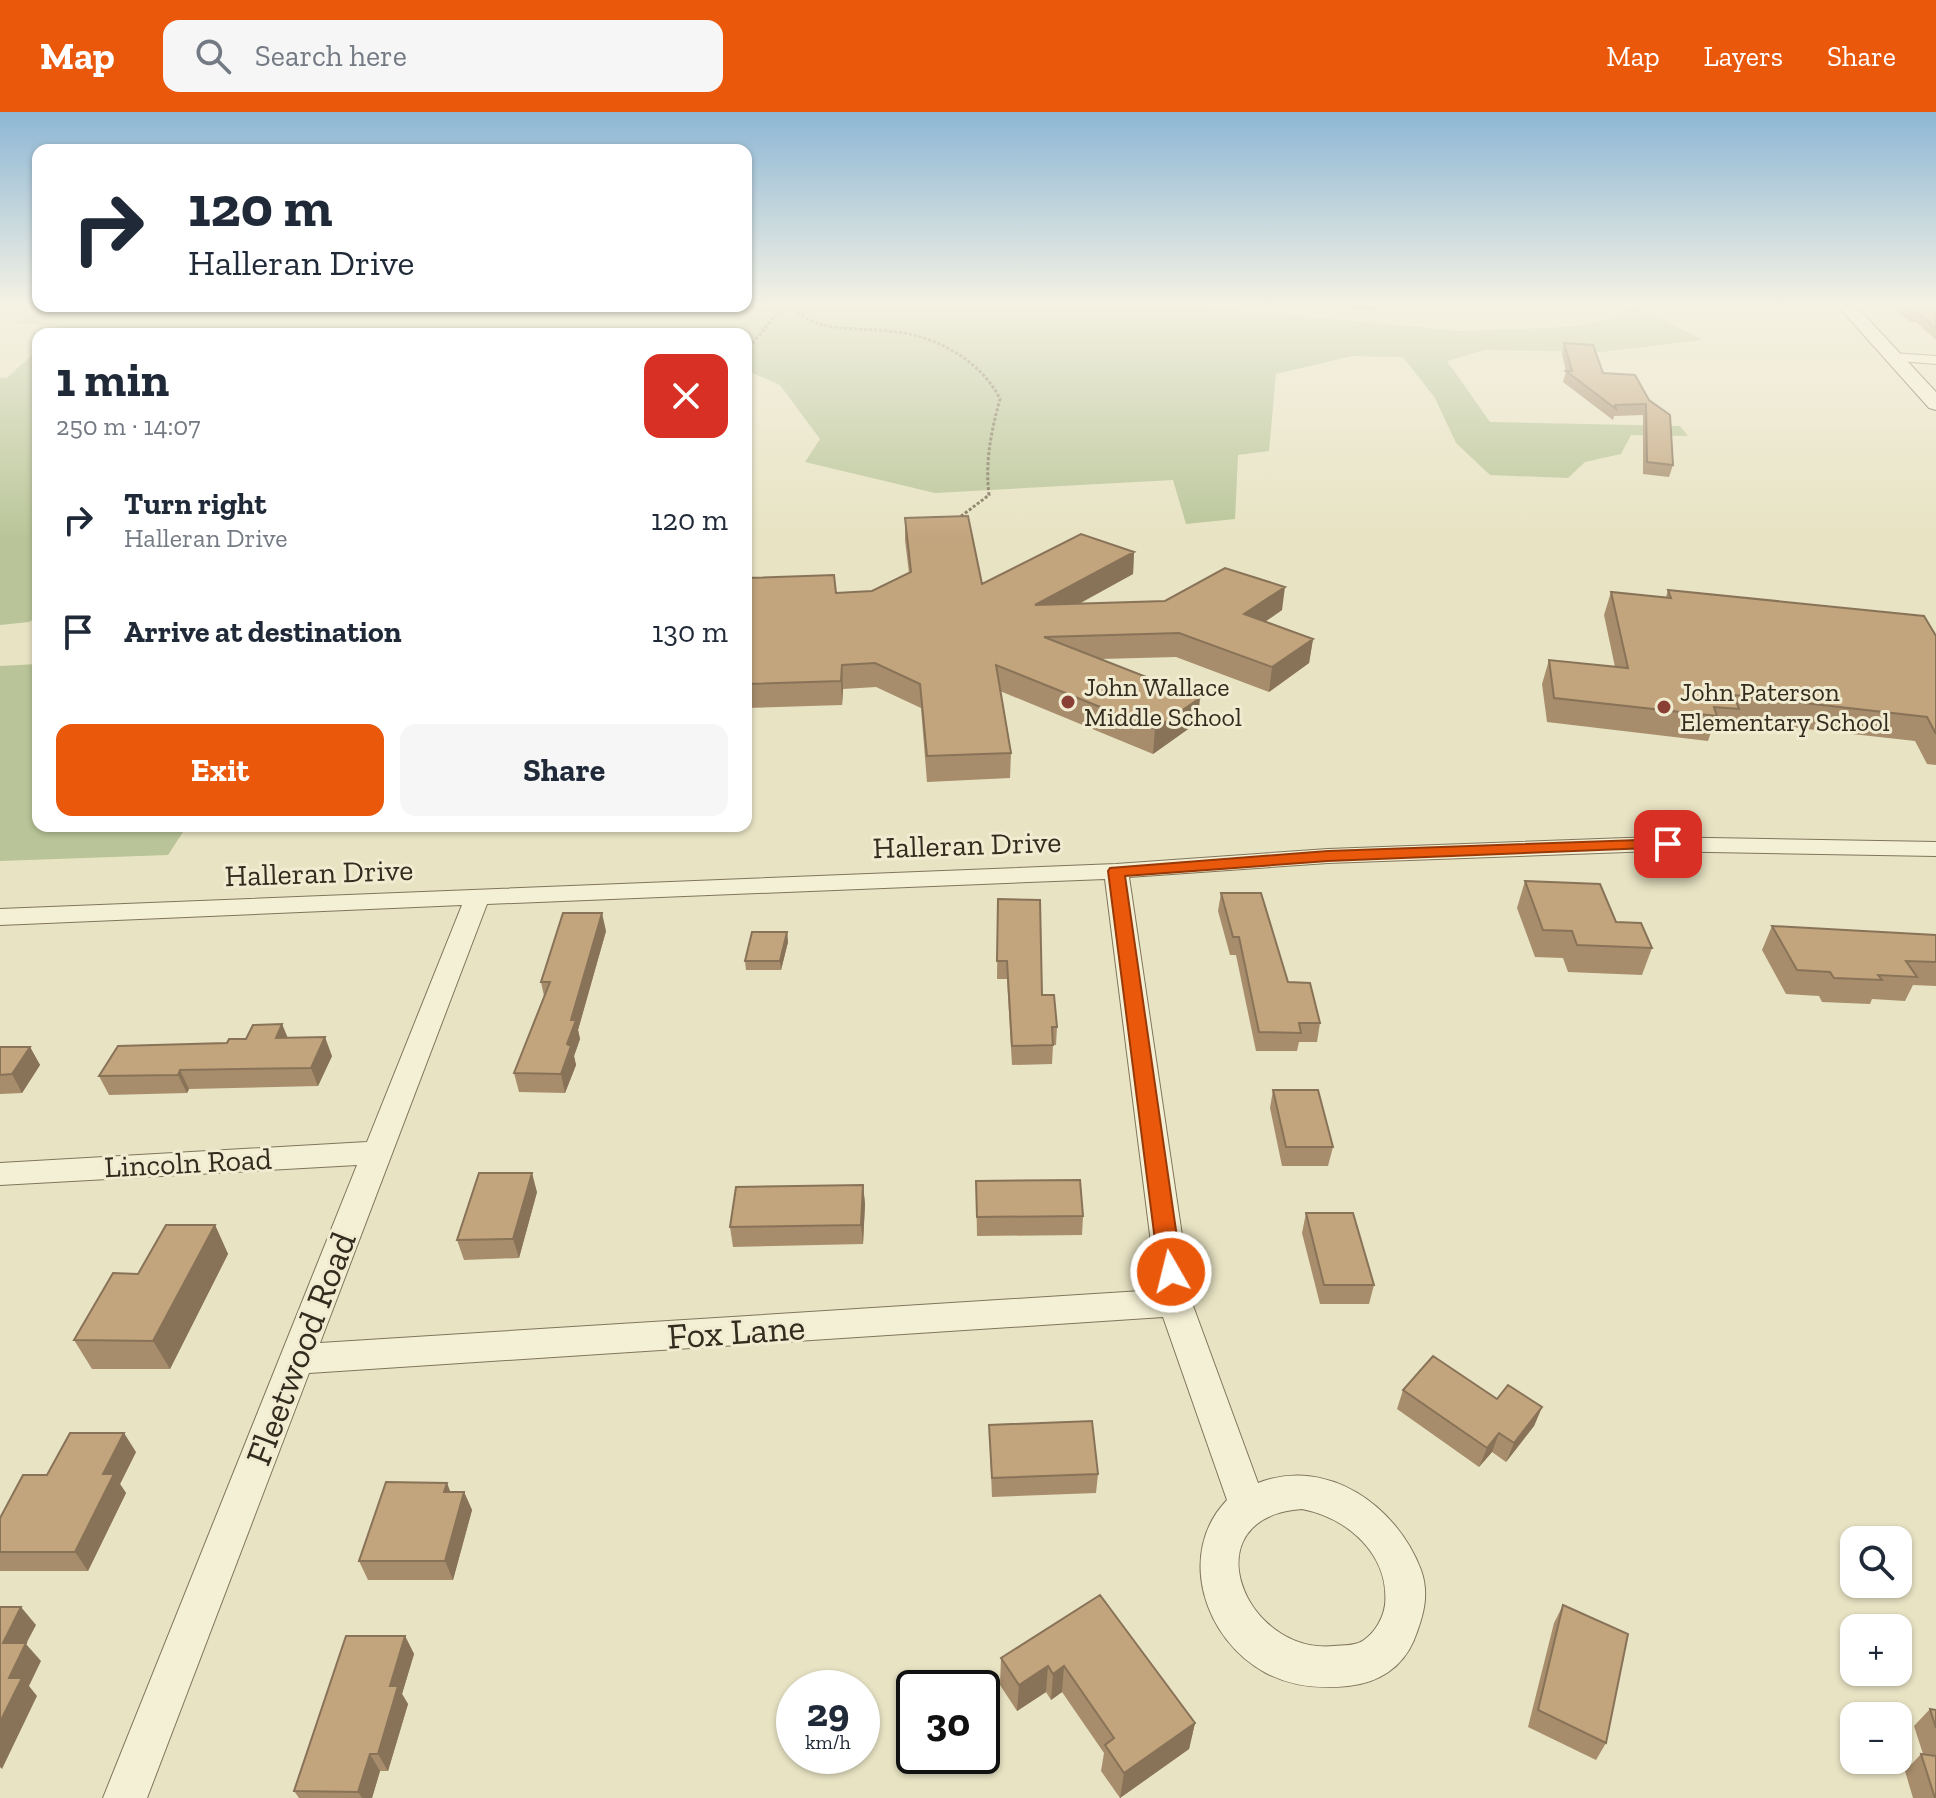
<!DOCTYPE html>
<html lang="en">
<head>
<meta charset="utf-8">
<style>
  body { margin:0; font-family:"Zilla Slab",serif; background:#f6f6f7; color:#1f2937; height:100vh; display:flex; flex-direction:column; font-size:30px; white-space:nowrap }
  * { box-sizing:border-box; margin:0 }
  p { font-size:26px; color:#747a83 }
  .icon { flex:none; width:44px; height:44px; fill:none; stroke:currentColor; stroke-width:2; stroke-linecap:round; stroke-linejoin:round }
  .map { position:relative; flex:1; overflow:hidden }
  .details { position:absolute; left:32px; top:216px; width:720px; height:504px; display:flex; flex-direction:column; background:#fff; border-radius:16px; box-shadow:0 2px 6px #0004 }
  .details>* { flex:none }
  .guide { position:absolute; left:32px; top:32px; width:720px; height:168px; border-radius:16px; box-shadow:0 2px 6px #0004; background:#fff; color:#1f2937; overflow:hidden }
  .tools { position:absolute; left:1840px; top:1414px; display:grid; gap:16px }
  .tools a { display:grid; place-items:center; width:72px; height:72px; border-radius:16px; background:#fff; box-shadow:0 2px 6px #0004; font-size:40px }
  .speed { position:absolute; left:776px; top:1558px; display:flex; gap:16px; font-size:40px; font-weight:700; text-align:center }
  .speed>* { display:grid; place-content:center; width:104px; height:104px; border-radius:50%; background:#fff; box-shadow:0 2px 6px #0004; line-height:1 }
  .speed small { font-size:20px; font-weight:400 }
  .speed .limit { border:4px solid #111; border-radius:12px; background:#fff; color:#111 }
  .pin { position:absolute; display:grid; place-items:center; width:68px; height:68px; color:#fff; margin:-34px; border-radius:16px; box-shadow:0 4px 12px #0006 }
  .me { position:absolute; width:88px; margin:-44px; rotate:352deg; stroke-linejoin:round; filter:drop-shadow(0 0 6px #0008) }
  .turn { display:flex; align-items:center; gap:28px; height:168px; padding:0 24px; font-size:36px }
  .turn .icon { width:104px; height:104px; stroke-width:2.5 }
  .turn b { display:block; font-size:56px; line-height:68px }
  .round { display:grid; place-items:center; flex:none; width:84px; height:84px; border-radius:16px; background:#f6f6f7 }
  .head { display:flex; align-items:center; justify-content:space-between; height:136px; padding:0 24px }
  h1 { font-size:48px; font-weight:800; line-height:60px }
  .primary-button { display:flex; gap:16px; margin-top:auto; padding:16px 24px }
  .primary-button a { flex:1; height:92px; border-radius:16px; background:#ea580c; color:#fff; font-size:32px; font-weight:800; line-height:92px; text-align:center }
  .primary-button a+a { background:#f6f6f7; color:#1f2937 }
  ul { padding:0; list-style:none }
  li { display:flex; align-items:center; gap:24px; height:112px; padding:0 24px }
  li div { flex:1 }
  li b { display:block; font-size:30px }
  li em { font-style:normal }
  header { display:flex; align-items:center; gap:48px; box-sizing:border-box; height:112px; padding:0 40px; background:#ea580c; color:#fff }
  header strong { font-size:38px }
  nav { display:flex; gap:44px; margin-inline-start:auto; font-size:28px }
  .search { width:560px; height:72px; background:#f6f6f7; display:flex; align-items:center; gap:20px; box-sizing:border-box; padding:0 28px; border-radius:16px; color:#747a83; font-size:30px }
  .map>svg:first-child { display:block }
  .green { fill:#b9c598 }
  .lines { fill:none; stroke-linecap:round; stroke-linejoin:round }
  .street-casing { stroke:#80755c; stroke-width:2 }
  .secondary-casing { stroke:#62563f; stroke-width:2 }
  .path { stroke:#80755c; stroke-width:3; stroke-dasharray:3 2; stroke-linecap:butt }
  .street { fill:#f4f0d5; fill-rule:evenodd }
  .secondary { fill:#f4f0d5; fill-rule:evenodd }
  .wall { fill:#a78d6c }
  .shaded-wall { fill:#887358 }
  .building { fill:#c2a47d; stroke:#887358; stroke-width:2 }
  .route { fill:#ea580c; stroke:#983908; stroke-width:2 }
  .poi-dot { fill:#893f33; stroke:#f1ecd1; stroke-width:3 }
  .labels { text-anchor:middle; stroke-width:6; stroke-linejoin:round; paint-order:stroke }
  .far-poi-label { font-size:26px; fill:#322b1e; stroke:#f1ecd1; text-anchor:start }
  .street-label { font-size:30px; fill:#322b1e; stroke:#f1ecd1 }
  .near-street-label { font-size:36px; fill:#322b1e; stroke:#f1ecd1 }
</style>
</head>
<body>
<header>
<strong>Map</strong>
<div class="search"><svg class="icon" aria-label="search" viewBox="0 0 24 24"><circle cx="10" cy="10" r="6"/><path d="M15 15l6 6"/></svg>Search here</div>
<nav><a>Map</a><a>Layers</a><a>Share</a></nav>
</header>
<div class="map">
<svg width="1936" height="1686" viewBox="0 0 1936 1686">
  <rect width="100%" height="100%" fill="#e8e3c3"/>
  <path class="green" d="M1170 192 1461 219 1570 215 1614 207 1633 193 1703 228 1602 240 1485 238 1447 249 1490 310 1680 314 1688 324 1631 323 1621 342 1585 350 1568 366 1490 363 1456 331 1435 286 1403 245 1352 244 1276 262 1269 339 1238 343 1235 407 1186 412 1173 368 935 381 805 350 820 327 780 273 746 258V222H55L62 215 15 211 50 194Z
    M38 237V504L29 510 0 513V266H7Z
    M38 552V714H187L168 743 0 749V554Z"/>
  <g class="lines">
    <defs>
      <path id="street" d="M1892 241 1936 244V252L1887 248 1886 245Z
        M1654 725 1936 730V744L1654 739 1328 751 1129 765 1192 1191 1258 1371C1327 1344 1397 1394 1421 1458 1430 1483 1423 1505 1414 1528 1402 1556 1378 1571 1348 1574 1320 1577 1293 1575 1266 1561 1204 1528 1176 1441 1227 1388L1163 1205 309 1261 147 1686H103L357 1053 0 1073V1051L367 1030 462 793 0 813V797L1116 752 1328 737ZM1105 767 1157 1178 320 1231 487 792ZM1302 1397C1348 1406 1390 1443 1385 1493 1383 1507 1375 1520 1364 1528 1356 1534 1344 1533 1334 1534 1244 1543 1189 1405 1302 1397Z"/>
      <path id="secondary" d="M1836 192H1854L1936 280V298L1929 296Z"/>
    </defs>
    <use href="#street" class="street-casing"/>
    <use href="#secondary" class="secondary-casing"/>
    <path class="path" d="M746 239 784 193C797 200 814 212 828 214 850 218 874 217 896 220 937 224 982 250 1000 287 991 320 985 349 989 383L956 408"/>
    <use href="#street" class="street"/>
    <use href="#secondary" class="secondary"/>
  </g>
  <path class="wall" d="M1297 192H1377L1374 199Z
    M1887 192H1936V228L1916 210H1910Z
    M1564 231 1603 261 1635 263 1673 353 1669 365 1643 362V303L1614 304 1613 308 1563 270 1566 259 1562 242Z
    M905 406 982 472 1134 440 1133 462 1079 492 1282 498 1265 510 1313 527 1309 551 1269 580 1176 545 1101 547 1198 610 1153 642 1000 579 1011 641 1010 666 927 670 921 596 876 575 843 577 842 593 746 596V466L836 481 872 479 909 461 905 428Z
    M1668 478 1936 524V653L1927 652 1915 629 1734 609 1729 622 1711 620 1708 629 1547 610 1542 572 1549 548 1615 555 1604 503 1611 480 1666 485Z
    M1525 769 1616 810 1652 836 1642 863 1568 860 1563 846 1535 845 1517 796Z
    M1221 781 1288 870 1320 911 1317 930H1299L1297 939H1256L1236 843H1230L1218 799Z
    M998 787 1042 883 1057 915 1056 933H1053L1052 952 1012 953 1007 867H997Z
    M1772 814 1936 823V874L1913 873 1905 889 1872 887 1870 892 1822 890 1819 884 1786 882 1762 838Z
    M606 819 578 918 580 927 574 944 576 953 565 981 519 980 514 961 544 884 541 870Z
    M787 820 788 830 781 858H746L745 849Z
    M282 912 287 926 332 944 318 974 189 977 187 981 109 983 99 964 246 927Z
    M0 935H30L40 953 22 981 0 982Z
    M1273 978 1333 1035 1328 1054H1282L1270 996Z
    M976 1069 1083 1104 1082 1123 977 1124Z
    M863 1073 865 1092 863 1132 733 1135 730 1115Z
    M537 1080 519 1146 464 1148 457 1128Z
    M1306 1101 1374 1173 1369 1192H1320L1302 1121Z
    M215 1113 228 1142 170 1257H92L74 1228 138 1162Z
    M1403 1278 1542 1295 1534 1314 1506 1350 1492 1340 1479 1355 1397 1297Z
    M989 1313 1098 1362 1096 1381 992 1385Z
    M136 1340 120 1372 126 1381 88 1459H0V1406L47 1363Z
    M450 1380H464L472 1398 453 1468H368L359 1449Z
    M1100 1483 1195 1611 1189 1637 1120 1686 1101 1659 1104 1641 1062 1580 1051 1588 1046 1580 1017 1599 1000 1573 1001 1546Z
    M1563 1493 1606 1631 1596 1648 1528 1615 1554 1511Z
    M405 1524 414 1542 402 1582 408 1592 388 1659H380L372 1686H299L294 1679Z
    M1930 1597 1936 1598V1686H1913L1905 1659 1921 1642H1923L1914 1614Z"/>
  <path class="shaded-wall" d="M1134 440 1133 462 1034 516 1035 493Z
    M1285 475 1282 498 1241 526 1244 502Z
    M1313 527 1309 551 1269 580 1272 555Z
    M842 553 843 577 842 593 841 569Z
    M1200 586 1198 610 1153 642 1155 617Z
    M602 801 606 819 578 918 580 927 574 944 576 953 565 981 561 962 571 908Z
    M787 820 788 830 781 858 780 849Z
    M282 912 290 931 276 926Z
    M325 925 332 944 318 974 311 956Z
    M30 935 40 953 22 981 12 962Z
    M180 958 189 977 187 981 178 963Z
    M532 1061 537 1080 519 1146 513 1127Z
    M863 1073 865 1092 863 1132 861 1113Z
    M215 1113 228 1142 170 1257 153 1229Z
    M1542 1295 1534 1314 1506 1350 1514 1331Z
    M124 1321 136 1340 120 1372 126 1381 88 1459 75 1440 103 1362Z
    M1499 1321 1492 1340 1479 1355 1487 1336Z
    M447 1371 454 1389 444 1380Z
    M464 1380 472 1398 453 1468 445 1449Z
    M21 1495 36 1513 26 1532 41 1549 29 1574 37 1584 2 1657 0 1655V1610L9 1566 3 1531Z
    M405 1524 414 1542 402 1582 408 1592 388 1659 378 1642 390 1574Z
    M1048 1554 1046 1580 1017 1599 1019 1573Z
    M1064 1554 1062 1580 1051 1588 1053 1562Z
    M1195 1611 1189 1637 1120 1686 1124 1661Z
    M370 1642 380 1659 372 1686H362L358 1680Z"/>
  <path class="building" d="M1901 192H1936V216L1919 202 1913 201Z
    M1564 231 1593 233 1603 261 1635 263 1649 288 1670 303 1673 353 1647 350 1646 292 1615 293 1616 297 1566 259H1572Z
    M968 404 982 472 1081 422 1134 440 1035 493 1165 489 1225 456 1285 475 1244 502 1313 527 1272 555 1179 521 1044 525 1200 586 1155 617 996 553 1011 641 927 644 920 572 875 551 842 553 841 569 746 572V466L834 463 836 481 872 479 911 460 905 406Z
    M1668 478 1924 504 1936 524V622L1927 605 1734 583 1739 597 1714 595 1717 604 1554 586 1549 548 1628 556 1611 480 1671 486Z
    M1525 769 1600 772 1616 810 1641 811 1652 836 1577 833 1572 819 1543 818Z
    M1221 781H1261L1288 870 1310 871 1320 911H1299L1301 921 1259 920 1239 825H1233Z
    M998 787 1040 788 1042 883H1054L1057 915H1052L1053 933 1012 934 1007 849H997Z
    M563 801H602L571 908H576L567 932 571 934 561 962 514 961 550 870H541Z
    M1772 814 1936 823V850L1906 849 1917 865 1878 863 1882 868 1834 866 1830 860 1797 858Z
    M752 820H787L780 849H745Z
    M282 912 276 926 325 925 311 956 180 958 178 963 99 964 118 934 227 931 229 927H246L253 913Z
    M0 935H30L12 962 0 963Z
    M1273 978H1318L1333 1035H1286Z
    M479 1061H532L513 1127 457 1128Z
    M1080 1068 1083 1104 977 1105 976 1069Z
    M863 1073 861 1113 730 1115 736 1075Z
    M1306 1101H1353L1374 1173H1324Z
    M166 1113H215L153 1229 74 1228 113 1161 138 1162Z
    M1433 1244 1497 1287 1508 1273 1542 1295 1514 1331 1499 1321 1487 1336 1403 1278Z
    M1092 1309 1098 1362 992 1366 989 1313Z
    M70 1321H124L103 1362H114L75 1440H0V1406L23 1363H47Z
    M386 1370 447 1371 444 1380H464L445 1449H359Z
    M1100 1483 1195 1611 1124 1661 1105 1633 1114 1626 1064 1554 1053 1562 1048 1554 1019 1573 1001 1546Z
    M1563 1493 1628 1522 1606 1631 1538 1598Z
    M0 1495H21L3 1531H26L9 1566H22L0 1610Z
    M346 1524H405L390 1574H398L378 1642H370L358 1680 294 1679Z
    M1930 1597 1936 1598V1616Z
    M1921 1642 1936 1644V1686H1935Z"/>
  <linearGradient id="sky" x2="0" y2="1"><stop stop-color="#8db7d5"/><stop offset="0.45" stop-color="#f5f2e4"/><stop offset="1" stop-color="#f5f2e4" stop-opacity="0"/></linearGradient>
  <rect width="1936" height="428" fill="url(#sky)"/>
  <path class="route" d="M1668 727 1676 732 1674 735 1328 749 1125 764 1182 1160 1179 1167 1171 1170 1163 1167 1159 1160 1108 759 1110 756 1328 739Z"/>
  <g class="poi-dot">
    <circle cx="1068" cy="590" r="8"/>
    <circle cx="1664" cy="595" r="8"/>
  </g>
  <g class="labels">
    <g class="far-poi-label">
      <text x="1084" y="584">John Wallace<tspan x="1084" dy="30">Middle School</tspan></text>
      <text x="1680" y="589">John Paterson<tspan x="1680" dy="30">Elementary School</tspan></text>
    </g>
    <g class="street-label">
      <text transform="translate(967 733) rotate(-2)" y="10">Halleran Drive</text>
      <text transform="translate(319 761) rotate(-2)" y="10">Halleran Drive</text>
      <text transform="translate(188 1051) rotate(-3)" y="10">Lincoln Road</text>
    </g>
    <g class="near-street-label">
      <text transform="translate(736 1219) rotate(-4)" y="13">Fox Lane</text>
      <text transform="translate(300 1236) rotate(-69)" y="13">Fleetwood Road</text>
    </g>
  </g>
</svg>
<div class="tools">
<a><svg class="icon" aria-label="search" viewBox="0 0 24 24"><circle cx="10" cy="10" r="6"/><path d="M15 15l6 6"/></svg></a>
<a>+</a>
<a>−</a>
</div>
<div class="speed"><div>29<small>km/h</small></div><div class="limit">30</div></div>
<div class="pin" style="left:1668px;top:732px;background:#d93025"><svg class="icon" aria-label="arrive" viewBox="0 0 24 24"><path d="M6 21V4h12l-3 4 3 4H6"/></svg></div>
<svg class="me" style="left:1171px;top:1160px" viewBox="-20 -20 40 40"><circle r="17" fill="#ea580c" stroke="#fff" stroke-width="3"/><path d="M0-11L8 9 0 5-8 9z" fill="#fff"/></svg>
<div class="guide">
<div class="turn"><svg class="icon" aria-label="right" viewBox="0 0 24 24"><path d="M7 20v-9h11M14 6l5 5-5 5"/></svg><div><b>120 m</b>Halleran Drive</div></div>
</div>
<section class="details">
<div class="head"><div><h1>1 min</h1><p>250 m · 14:07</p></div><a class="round" style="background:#d93025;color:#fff"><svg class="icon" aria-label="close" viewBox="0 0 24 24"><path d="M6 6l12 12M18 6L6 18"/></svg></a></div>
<ul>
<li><svg class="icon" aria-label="right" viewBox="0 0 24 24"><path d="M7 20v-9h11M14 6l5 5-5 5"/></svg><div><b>Turn right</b><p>Halleran Drive</p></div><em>120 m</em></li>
<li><svg class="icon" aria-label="arrive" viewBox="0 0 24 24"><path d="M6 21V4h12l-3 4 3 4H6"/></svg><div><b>Arrive at destination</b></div><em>130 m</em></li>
</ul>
<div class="primary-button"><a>Exit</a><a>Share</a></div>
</section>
</div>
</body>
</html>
